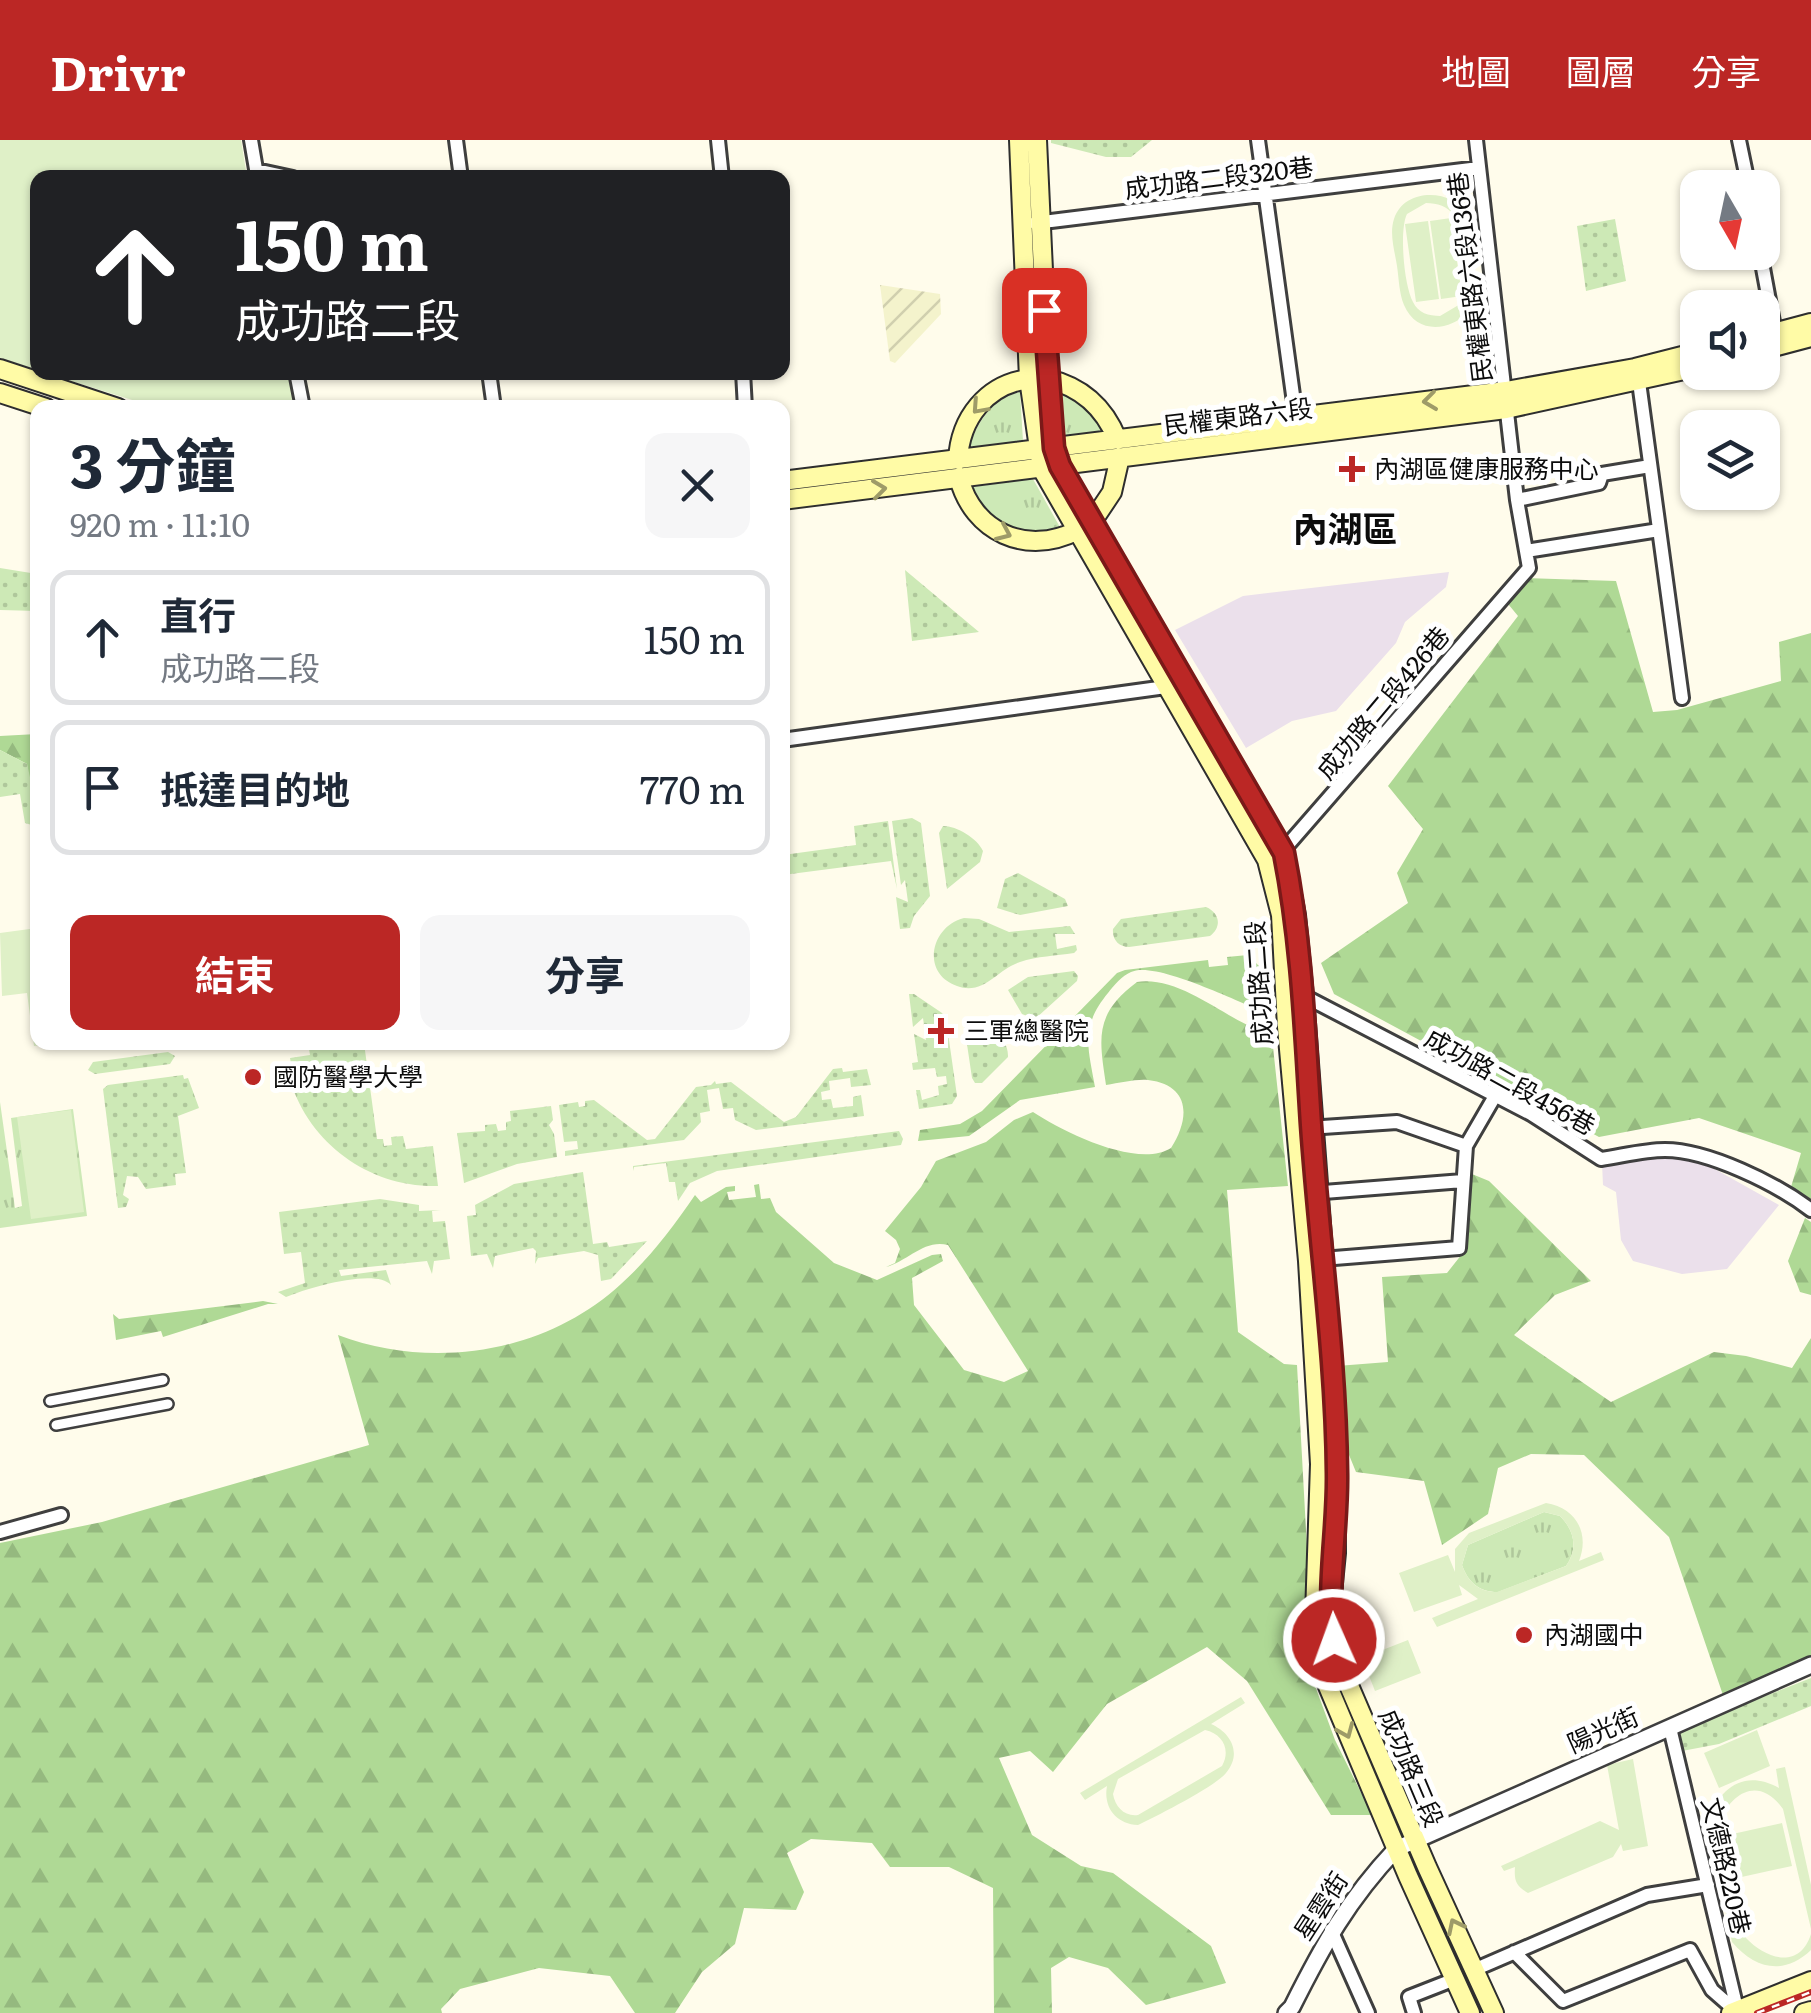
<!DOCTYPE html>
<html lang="zh-TW">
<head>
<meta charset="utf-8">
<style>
  body { margin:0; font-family:Literata,"Noto Sans TC",serif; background:#f6f6f7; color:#1f2937; height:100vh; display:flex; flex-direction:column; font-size:38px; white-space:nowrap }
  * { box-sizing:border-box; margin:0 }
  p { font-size:32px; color:#747a83 }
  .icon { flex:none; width:55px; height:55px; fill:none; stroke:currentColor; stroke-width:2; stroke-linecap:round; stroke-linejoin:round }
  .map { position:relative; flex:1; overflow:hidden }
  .panel { position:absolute; left:30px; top:260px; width:760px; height:650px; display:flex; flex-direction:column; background:#fff; border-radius:20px; box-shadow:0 2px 8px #0004 }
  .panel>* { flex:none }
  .banner { position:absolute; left:30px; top:30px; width:760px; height:210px; border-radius:20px; box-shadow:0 2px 8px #0004; background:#202124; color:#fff; overflow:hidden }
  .needle { width:65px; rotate:171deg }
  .controls { position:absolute; left:1680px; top:30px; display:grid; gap:20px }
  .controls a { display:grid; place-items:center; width:100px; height:100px; border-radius:20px; background:#fff; box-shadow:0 2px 8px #0004; font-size:50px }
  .pin { position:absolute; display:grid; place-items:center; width:85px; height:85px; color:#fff; margin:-42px; border-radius:20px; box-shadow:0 5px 15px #0006 }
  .me { position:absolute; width:110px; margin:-55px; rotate:358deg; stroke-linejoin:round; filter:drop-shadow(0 0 8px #0008) }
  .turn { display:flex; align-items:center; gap:35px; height:210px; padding:0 40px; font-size:45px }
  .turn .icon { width:130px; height:130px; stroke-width:2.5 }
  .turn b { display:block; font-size:70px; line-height:85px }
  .round { display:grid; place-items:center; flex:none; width:105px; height:105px; border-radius:20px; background:#f6f6f7 }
  .overview { display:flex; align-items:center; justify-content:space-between; height:170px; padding:0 40px }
  h1 { font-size:60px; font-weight:700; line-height:75px }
  .button { display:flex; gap:20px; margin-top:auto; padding:20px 40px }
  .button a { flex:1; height:115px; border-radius:20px; background:#bb2725; color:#fff; font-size:40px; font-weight:700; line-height:115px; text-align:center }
  .button a+a { background:#f6f6f7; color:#1f2937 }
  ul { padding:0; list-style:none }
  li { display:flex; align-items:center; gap:30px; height:135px; margin:0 20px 15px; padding:0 20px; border:5px solid #e0e1e3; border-radius:20px }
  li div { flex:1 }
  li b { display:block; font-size:38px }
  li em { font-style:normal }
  header { display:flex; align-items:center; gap:60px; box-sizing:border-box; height:140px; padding:0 50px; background:#bb2725; color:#fff }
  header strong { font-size:48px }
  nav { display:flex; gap:55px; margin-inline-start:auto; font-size:35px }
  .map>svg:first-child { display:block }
  .industrial { fill:#ebe0eb }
  .farmland { fill:url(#farmland-furrows) }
  .grass { fill:url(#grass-tufts) }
  .forest { fill:url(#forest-firs) }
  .park { fill:url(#park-dots) }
  .pitch { fill:#dff0c7; fill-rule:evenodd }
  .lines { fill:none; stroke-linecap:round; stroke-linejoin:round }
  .pedestrian-casing { stroke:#3f3f3f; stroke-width:14 }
  .minor-casing { stroke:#3f3f3f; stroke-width:18 }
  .tertiary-casing { stroke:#3f3f3f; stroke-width:20 }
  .secondary-casing { stroke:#2e2e2e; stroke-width:22 }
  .pedestrian { stroke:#fff; stroke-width:9 }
  .minor { stroke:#fff; stroke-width:12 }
  .tertiary { stroke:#fff; stroke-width:15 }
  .secondary { stroke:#fffba6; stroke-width:18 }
  .rail-casing { stroke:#bb2725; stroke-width:6 }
  .rail { stroke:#fff; stroke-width:2.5; stroke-dasharray:8; stroke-linecap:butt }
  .oneway { stroke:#9e9b68 }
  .route-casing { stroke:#7a1918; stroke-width:25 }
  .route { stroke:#bb2725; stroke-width:18 }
  .poi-dot { fill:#bb2725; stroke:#fff; stroke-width:4 }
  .labels { text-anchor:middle; stroke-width:10; stroke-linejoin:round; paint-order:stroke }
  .street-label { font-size:25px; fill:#0c0c0c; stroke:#fff }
  .poi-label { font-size:25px; fill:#0c0c0c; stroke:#fff; text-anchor:start }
  .district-label { font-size:35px; font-weight:bold; fill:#0c0c0c; stroke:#fff }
</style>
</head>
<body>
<header>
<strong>Drivr</strong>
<nav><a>地圖</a><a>圖層</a><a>分享</a></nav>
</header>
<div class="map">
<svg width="1811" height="1873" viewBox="0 0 1811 1873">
  <defs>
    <pattern id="farmland-furrows" width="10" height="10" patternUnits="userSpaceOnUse" patternTransform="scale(2.5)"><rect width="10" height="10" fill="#f4f3cc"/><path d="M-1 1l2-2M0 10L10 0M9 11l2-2" fill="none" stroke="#d0cfae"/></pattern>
    <pattern id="grass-tufts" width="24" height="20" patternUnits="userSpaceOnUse" patternTransform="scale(2.5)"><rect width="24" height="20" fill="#cde9b6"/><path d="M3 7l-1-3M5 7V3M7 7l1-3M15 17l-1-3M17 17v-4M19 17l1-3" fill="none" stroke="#afc79b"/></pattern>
    <pattern id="forest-firs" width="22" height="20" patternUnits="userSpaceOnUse" patternTransform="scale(2.5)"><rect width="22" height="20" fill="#afd995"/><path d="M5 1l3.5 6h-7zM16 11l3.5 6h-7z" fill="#95b97f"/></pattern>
    <pattern id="park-dots" width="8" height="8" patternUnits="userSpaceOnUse" patternTransform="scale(2.5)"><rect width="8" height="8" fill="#cde9b6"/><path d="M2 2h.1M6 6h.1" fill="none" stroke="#afc79b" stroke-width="1.8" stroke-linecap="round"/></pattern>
  </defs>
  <rect width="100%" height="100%" fill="#fffceb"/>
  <path class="industrial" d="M1449 432 1446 447 1405 482 1396 503 1336 571 1292 581 1246 608 1175 490 1243 456Z
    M1668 1017 1704 1023 1779 1065 1727 1129 1682 1134 1633 1121 1621 1100 1616 1052 1603 1045 1602 1023Z"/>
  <path class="farmland" d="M880 145 940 154 941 174 895 223 890 221Z"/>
  <path class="grass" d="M1020 252 1023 301 969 307C978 281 992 259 1020 252Z
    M1060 252C1081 262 1094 272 1106 293L1061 297Z
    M1033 339 1061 389C1025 402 987 380 972 347Z
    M0 962 15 1068 22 1066 11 978 73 969 87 1076 0 1088Z
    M1544 1372 1560 1376C1575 1391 1578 1409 1566 1426L1498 1452C1479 1452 1468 1442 1462 1425L1468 1405Z"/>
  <path class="forest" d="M1525 438 1616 441 1653 572 1677 570 1781 541 1779 502 1811 493V1059L1791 1047 1801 1013 1699 978 1599 997 1334 854 1321 823 1408 763 1397 733 1423 689 1388 646 1518 476 1504 459Z
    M37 594V686L32 678 27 624 0 610V596Z
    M1248 815 1262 829H1266L1270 874C1241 864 1156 820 1131 832 1122 836 1114 845 1108 853 1080 887 1088 907 1095 947L1020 960 969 996 918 1001 920 990 960 984 982 971 1117 833 1125 830 1208 820 1209 827 1228 825 1227 817Z
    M1137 842C1178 836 1220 874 1256 889L1257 903 1273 907 1288 1046 1227 1050 1238 1192 1284 1224 1297 1225 1308 1427 1304 1516 1335 1600 1372 1675H1331L1247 1541 1207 1507 1107 1564 1053 1632 1030 1611 999 1618 1032 1695 1081 1726 1113 1733 1211 1806 1226 1843 1146 1865 1108 1828 1069 1817 1051 1828 1052 1873H994L993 1748 949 1727H890L872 1703 811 1699 787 1713 804 1752 796 1770 744 1768 735 1804 702 1832 675 1873H635L610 1836 539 1828 460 1849 441 1869 442 1873H0V1403L102 1382 369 1305 338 1195C433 1231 546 1213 621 1144 650 1118 673 1087 695 1055L701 1062 726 1047 735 1046V1051L727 1052 729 1060 756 1057 754 1045 759 1044 761 1059 770 1058 776 1072 834 1123 877 1140 932 1115 941 1114 943 1121 912 1138 914 1165 964 1230 1004 1242 1028 1231 948 1105C924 1099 908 1121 886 1127L895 1123 900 1109 896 1100 885 1091 921 1047 936 1021 986 1002 1014 980 1033 972C1063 992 1138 1029 1171 1008 1190 979 1191 945 1148 940 1135 939 1120 943 1106 945 1099 898 1094 874 1137 842Z
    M1467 1032 1489 1041 1591 1141 1555 1155 1514 1195 1611 1262 1714 1212 1746 1216 1792 1228 1811 1198V1517L1724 1558 1669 1397 1584 1315 1531 1314 1498 1328 1488 1374 1442 1405 1424 1341 1356 1332 1338 1288 1337 1226 1388 1222 1382 1137 1447 1133 1462 1114Z
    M1805 1078 1811 1082V1155L1800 1152 1788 1121Z
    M263 1161 278 1164H268L163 1197 161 1191 116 1200 113 1174 119 1179Z"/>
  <path class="park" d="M1051 0H1152L1131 17H1106L1051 3Z
    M1615 79 1626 141 1586 151 1577 86Z
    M0 428 37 434V471L0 470Z
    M905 430 979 492 912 501Z
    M0 610 27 624 34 655 32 678 37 691 35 686 25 683 20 654 0 657Z
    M912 678 921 683 930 756 914 776 910 788 900 789 896 757 908 762 905 740 901 745 892 681Z
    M888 681 897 749 891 721 783 735V715L856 705 854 686Z
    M943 686C957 686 977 698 983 711L980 722 947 749 939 693Z
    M1018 733 1065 759 1068 766 1020 775 997 768 1005 739Z
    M1206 767C1220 773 1222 787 1210 796L1129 807C1119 807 1112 800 1113 789L1121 779Z
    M964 778 979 779 1009 792 1070 786 1075 794H1055L1057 809 1076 805 1077 810 1074 813C1056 816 1037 816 1020 822 997 829 984 856 957 846 920 833 931 786 964 778Z
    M1074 831 1078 836 1077 841 1035 879 1022 874 1008 850 1028 837Z
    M909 854H914L942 873 946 879 957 956 952 964 919 969 916 950H920L922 960 939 955 938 946 947 944 946 936 937 937 935 928 913 930 912 923 918 922 914 894 926 900 923 878 913 887Z
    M967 882C985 890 1009 894 1008 917L982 943H975L972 938 964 884Z
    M364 903 377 999H383L384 1006 392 1005 391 997 403 996 406 1009 433 1006 438 1046C371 1048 310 1005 290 940L294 939 290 918 310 915 309 909Z
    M168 912 175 916 170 924 95 934 88 930 93 922Z
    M842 928 843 932 867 929 871 945 851 947 850 938 829 941 830 950 821 952 822 960 831 959 833 968 853 966V957L861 955 864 976 756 990 735 980 733 968 723 969 719 948 707 950 710 971 700 973 701 982 684 1000 565 1016V1011L578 1009 577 1001 564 1002 559 965 578 962 579 967 585 966V961L594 960 647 1000 655 999 696 947 711 945 715 941 716 944 731 942 784 982 796 977 833 929Z
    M183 935 184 939 188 938 199 968 178 976 186 1033 175 1034 176 1045 146 1049 138 1037 127 1036 123 1055 129 1059 126 1067 118 1068 103 949 108 945Z
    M551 966 553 980 549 985 554 994 557 1017 517 1024 464 1043 457 993 485 991V985L496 984 498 991 506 990V982L511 981 510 971Z
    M899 991 903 999 901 1005 717 1031 690 1043 678 1061 675 1042H669L666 1023 634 1027 633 1031V1026Z
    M583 1032 593 1104 607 1102 609 1107 647 1101 611 1139 601 1141 598 1115 584 1111 538 1118 535 1124 536 1111 533 1108 495 1116 493 1128 487 1114 471 1116 467 1076 476 1075 475 1065 514 1044Z
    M380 1059 419 1065V1071L441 1070 432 1071 433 1082 445 1081 450 1119 434 1121 432 1134 427 1121 339 1130 341 1136 386 1130 391 1145C376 1128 310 1147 286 1157L278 1152 305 1143 301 1112 284 1114 279 1072Z
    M1811 1538V1566L1719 1604 1682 1611 1676 1591Z"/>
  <path class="pitch" d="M0 0H241L247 37 38 38 37 230 0 218Z
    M1462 46 1480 181 1470 183 1468 172C1449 192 1416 194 1404 165 1399 153 1399 139 1397 126 1395 112 1389 94 1394 79 1402 54 1432 50 1452 60L1451 48ZM1426 63C1437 63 1448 66 1454 76 1462 90 1468 149 1462 163L1440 176C1429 176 1418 173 1413 162 1404 146 1399 90 1407 74Z
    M1451 78 1462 156 1441 159 1430 81Z
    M1428 81 1439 159 1416 162 1405 84Z
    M45 233H289L296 267H155Z
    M37 788 38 902 59 903 34 906 27 853 2 856 0 793Z
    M71 970 84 1072 31 1079 17 977Z
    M1546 1363C1576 1368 1590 1393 1579 1421L1601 1412 1604 1420 1437 1487 1432 1478 1478 1459 1459 1445 1462 1455 1414 1472 1399 1433 1448 1415 1455 1432V1409L1469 1393ZM1544 1372 1560 1376C1575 1391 1578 1409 1566 1426L1497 1452C1479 1452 1468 1442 1462 1425L1468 1405Z
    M1408 1500 1421 1533 1375 1551 1362 1518Z
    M1241 1557 1245 1563 1211 1584C1230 1592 1243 1613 1226 1633 1216 1646 1155 1677 1138 1685 1116 1684 1103 1667 1107 1646L1085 1660 1080 1653ZM1205 1590C1223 1594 1231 1610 1222 1626L1138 1675C1125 1677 1115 1667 1113 1654L1118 1639Z
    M1757 1590 1770 1626 1719 1648 1704 1613Z
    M1633 1619 1648 1706 1623 1711 1621 1704 1613 1717 1528 1753C1516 1746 1514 1741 1515 1727L1504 1731 1501 1726 1600 1681 1619 1690 1607 1625Z
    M1785 1627 1811 1745V1789L1783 1669C1760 1637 1734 1650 1719 1681L1746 1798C1765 1818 1799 1831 1811 1794V1810C1784 1836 1755 1829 1732 1802L1706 1682C1721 1647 1744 1629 1779 1648L1776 1629Z
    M1782 1683 1792 1726 1737 1738 1728 1695Z"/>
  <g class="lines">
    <defs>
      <path id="pedestrian" d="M50 1261 163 1240
        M56 1285 168 1264"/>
      <path id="minor" d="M251 0 257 35
        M456 0 461 38
        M718 0 722 38
        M1258 0 1296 277
        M1739 0 1749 48
        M256 30 293 38
        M1035 83 1479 28
        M1760 112 1776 198
        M296 232 303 268
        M489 232 494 268
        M743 232 745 268
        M1639 242 1682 558
        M1517 360 1599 343 1602 334 1650 326
        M1526 411 1659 390
        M782 600 1173 546
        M1279 715 1529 428 1517 360 1476 0
        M1304 856 1531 974 1601 1019C1622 1016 1644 1010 1665 1010 1708 1010 1777 1044 1811 1070
        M1308 988 1397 982 1466 1006
        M1311 1053 1463 1041
        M1322 1119 1459 1108 1466 1006 1495 956
        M0 1392 61 1375
        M1670 1588 1738 1873
        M1331 1790 1368 1873
        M1514 1812 1563 1861 1690 1810 1712 1850 1736 1871
        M1476 1829 1647 1755 1708 1745
        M1414 1873 1409 1857 1455 1839"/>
      <path id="tertiary" d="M1286 1873 1292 1867C1323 1805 1348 1760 1396 1709L1811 1525"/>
      <path id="secondary" d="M1019 0 1029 239 1042 329 1267 720 1281 775 1287 887 1308 1121 1320 1324 1314 1505 1319 1525 1408 1736 1470 1873
        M1037 0 1048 239 1054 309 1060 326 1284 713 1296 775 1304 856 1335 1271 1336 1413 1330 1474 1335 1513 1427 1727 1494 1873
        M1762 196 1811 183
        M1762 210 1811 197
        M0 229 118 268
        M1048 239C1082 247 1104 267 1117 299
        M0 253 46 268
        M958 320C960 278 987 244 1029 239
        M959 338C973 392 1026 416 1076 391
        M782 341 1506 251 1635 228 1698 212
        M782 360 1506 269 1698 227
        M1092 382 1112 352 1120 317
        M1731 1873 1811 1841
        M1804 1873 1811 1871"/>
    </defs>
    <use href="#pedestrian" class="pedestrian-casing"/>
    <use href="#minor" class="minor-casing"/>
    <use href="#tertiary" class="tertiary-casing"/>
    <use href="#secondary" class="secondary-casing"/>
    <use href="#pedestrian" class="pedestrian"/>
    <use href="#minor" class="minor"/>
    <use href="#tertiary" class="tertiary"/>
    <use href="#secondary" class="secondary"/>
    <defs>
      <path id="rail" d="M1757 1873 1811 1852"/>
    </defs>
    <use href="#rail" class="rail-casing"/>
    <use href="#rail" class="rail"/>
  </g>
  <defs><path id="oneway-chevron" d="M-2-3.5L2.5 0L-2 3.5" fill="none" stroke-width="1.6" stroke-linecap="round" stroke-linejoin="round" transform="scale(2.5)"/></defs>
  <g class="oneway">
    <use href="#oneway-chevron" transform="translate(1430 261) rotate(173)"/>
    <use href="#oneway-chevron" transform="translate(979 267) rotate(132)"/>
    <use href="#oneway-chevron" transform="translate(879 349) rotate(-7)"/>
    <use href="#oneway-chevron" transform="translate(1004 393) rotate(24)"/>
    <use href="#oneway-chevron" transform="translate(1346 1591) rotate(67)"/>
    <use href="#oneway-chevron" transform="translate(1455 1786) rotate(-116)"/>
  </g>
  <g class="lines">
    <defs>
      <path id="route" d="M1044 170 1054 308 1060 326 1284 713C1302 804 1305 893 1311 985 1319 1101 1336 1217 1337 1333 1338 1389 1326 1446 1334 1500"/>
    </defs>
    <use href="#route" class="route-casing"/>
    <use href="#route" class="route"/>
  </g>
  <g class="poi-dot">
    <path d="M1347 314h10v10h10v10h-10v10h-10v-10h-10v-10h10z"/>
    <path d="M936 876h10v10h10v10h-10v10h-10v-10h-10v-10h10z"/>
    <circle cx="253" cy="937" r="10"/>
    <circle cx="1524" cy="1495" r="10"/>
  </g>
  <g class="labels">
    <g class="street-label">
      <text transform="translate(1219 38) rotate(-7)" y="9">成功路二段320巷</text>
      <text transform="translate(1470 137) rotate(-97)" y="9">民權東路六段136巷</text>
      <text transform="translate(1238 277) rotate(-7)" y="9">民權東路六段</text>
      <text transform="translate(1383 563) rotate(-50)" y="9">成功路二段426巷</text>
      <text transform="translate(1259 843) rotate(-94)" y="9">成功路二段</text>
      <text transform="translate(1510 942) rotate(29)" y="9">成功路二段456巷</text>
      <text transform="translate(1603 1590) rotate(-24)" y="9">陽光街</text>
      <text transform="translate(1411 1628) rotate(67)" y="9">成功路三段</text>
      <text transform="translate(1726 1726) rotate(77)" y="9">文德路220巷</text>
      <text transform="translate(1321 1766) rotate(-57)" y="9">星雲街</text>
    </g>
    <g class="poi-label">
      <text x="1374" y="338">內湖區健康服務中心</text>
      <text x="964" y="900">三軍總醫院</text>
      <text x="273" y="946">國防醫學大學</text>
      <text x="1544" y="1504">內湖國中</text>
    </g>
    <g class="district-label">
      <text x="1345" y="402">內湖區</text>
    </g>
  </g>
</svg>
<div class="controls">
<a><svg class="needle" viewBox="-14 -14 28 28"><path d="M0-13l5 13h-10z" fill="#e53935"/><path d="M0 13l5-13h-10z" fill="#747a83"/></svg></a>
<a><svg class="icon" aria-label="sound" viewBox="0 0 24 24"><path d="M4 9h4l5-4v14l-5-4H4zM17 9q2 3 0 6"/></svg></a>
<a><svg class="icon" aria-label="layers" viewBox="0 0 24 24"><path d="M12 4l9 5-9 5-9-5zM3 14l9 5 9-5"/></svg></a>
</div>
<div class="pin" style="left:1044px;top:170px;background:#d93025"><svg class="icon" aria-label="arrive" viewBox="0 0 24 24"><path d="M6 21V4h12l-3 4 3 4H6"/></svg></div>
<svg class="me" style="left:1334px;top:1500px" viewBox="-20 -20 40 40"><circle r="17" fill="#bb2725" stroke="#fff" stroke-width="3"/><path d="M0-11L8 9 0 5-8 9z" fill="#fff"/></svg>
<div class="banner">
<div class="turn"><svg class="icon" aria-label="ahead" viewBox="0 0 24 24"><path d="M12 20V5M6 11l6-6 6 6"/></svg><div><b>150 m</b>成功路二段</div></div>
</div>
<section class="panel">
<div class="overview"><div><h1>3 分鐘</h1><p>920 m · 11:10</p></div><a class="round"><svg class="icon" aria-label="close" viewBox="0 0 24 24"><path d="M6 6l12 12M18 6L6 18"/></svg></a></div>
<ul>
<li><svg class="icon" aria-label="ahead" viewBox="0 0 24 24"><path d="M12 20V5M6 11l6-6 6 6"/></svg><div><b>直行</b><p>成功路二段</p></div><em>150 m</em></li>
<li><svg class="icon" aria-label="arrive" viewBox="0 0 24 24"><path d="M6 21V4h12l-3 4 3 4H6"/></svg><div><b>抵達目的地</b></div><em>770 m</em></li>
</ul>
<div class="button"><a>結束</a><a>分享</a></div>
</section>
</div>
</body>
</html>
